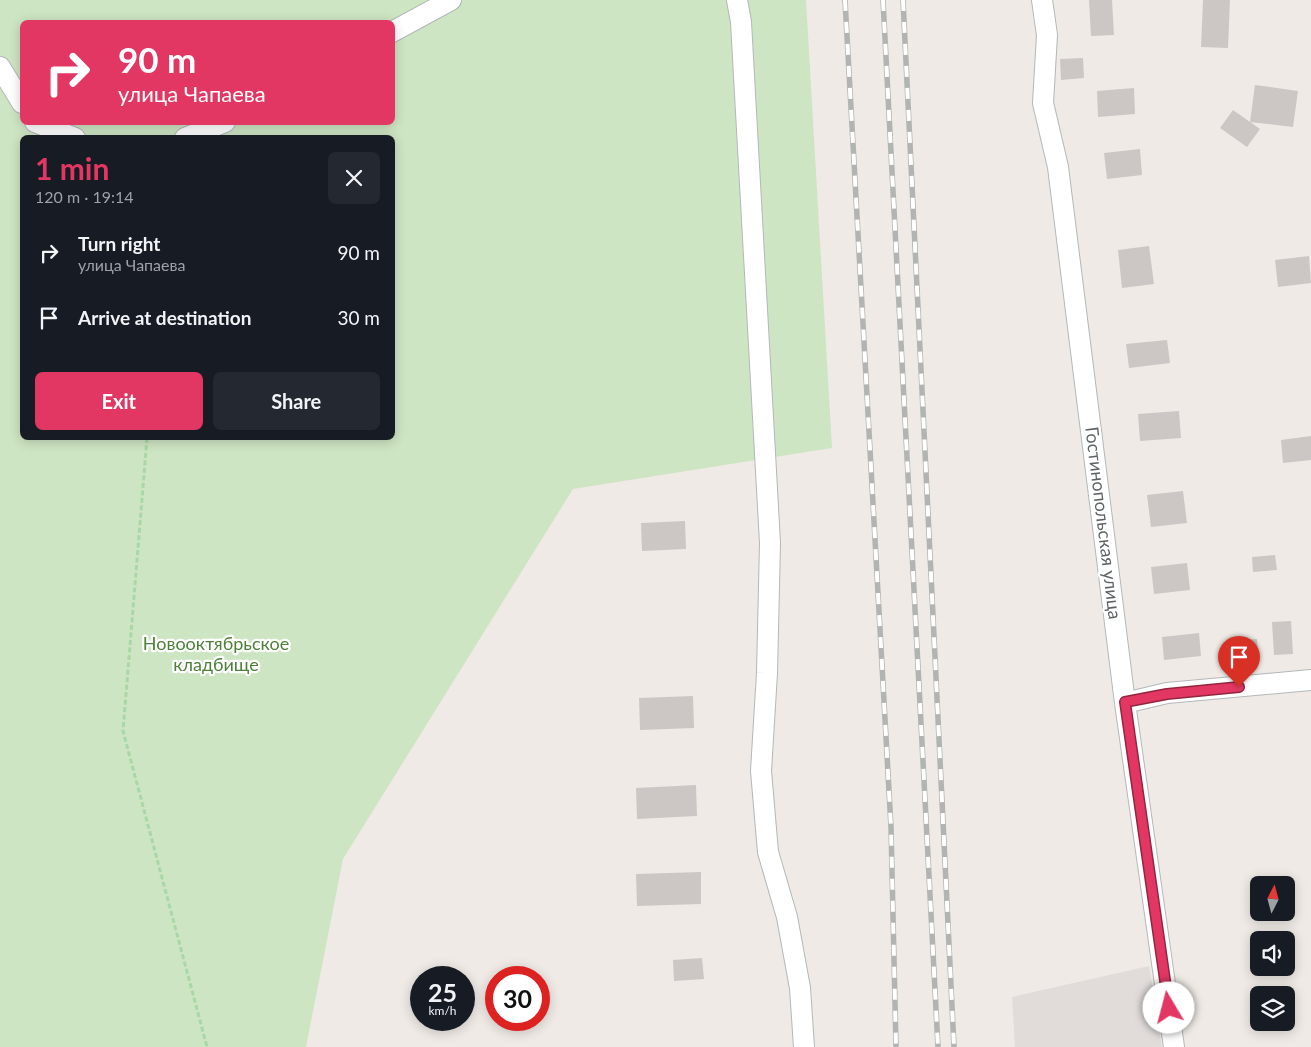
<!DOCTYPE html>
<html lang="en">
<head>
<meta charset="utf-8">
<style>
  body { margin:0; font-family:Lato,sans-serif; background:#242831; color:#f1f3f6; height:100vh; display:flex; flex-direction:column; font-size:19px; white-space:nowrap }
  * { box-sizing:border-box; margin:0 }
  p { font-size:16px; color:#9ea1a6 }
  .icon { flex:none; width:28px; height:28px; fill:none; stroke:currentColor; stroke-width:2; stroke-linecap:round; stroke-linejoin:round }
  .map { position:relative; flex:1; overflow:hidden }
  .side { position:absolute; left:20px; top:135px; width:375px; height:305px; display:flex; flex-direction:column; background:#171b24; border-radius:8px; box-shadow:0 2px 12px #0003 }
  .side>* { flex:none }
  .guide { position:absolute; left:20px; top:20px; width:375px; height:105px; border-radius:8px; box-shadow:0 2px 12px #0003; background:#e33763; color:#fff; overflow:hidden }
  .needle { width:32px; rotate:6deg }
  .fabs { position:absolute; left:1250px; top:876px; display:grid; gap:10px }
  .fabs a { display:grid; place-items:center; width:45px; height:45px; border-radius:8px; background:#171b24; box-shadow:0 2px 12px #0003; font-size:25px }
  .speed { position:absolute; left:410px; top:966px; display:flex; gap:10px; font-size:25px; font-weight:700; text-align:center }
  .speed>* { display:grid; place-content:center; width:65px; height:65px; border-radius:50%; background:#171b24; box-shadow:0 2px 12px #0003; line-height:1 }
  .speed small { font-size:12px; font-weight:400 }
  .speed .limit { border:8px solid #d22; background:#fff; color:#111 }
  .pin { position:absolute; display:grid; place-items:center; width:42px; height:42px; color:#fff; margin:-51px -21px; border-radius:50% 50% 50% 0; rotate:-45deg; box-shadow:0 0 5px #0007 }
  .pin .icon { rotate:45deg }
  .me { position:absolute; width:55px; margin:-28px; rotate:352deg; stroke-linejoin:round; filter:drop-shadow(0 0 4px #0008) }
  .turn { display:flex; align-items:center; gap:18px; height:105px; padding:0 15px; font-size:22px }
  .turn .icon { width:65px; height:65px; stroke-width:2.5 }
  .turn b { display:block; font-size:35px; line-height:42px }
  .round { display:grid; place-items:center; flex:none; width:52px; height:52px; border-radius:8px; background:#242831 }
  .headline { display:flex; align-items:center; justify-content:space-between; height:85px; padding:0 15px }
  h1 { font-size:30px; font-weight:700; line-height:38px; color:#e33763 }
  .button { display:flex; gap:10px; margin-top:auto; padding:10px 15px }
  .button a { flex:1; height:58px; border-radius:8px; background:#e33763; color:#fff; font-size:20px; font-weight:700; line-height:58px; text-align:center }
  .button a+a { background:#242831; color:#f1f3f6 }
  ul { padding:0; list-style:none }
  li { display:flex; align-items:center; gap:15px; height:65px; padding:0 15px }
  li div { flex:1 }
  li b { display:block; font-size:19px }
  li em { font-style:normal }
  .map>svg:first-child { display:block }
  .industrial { fill:#e1dcda }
  .green { fill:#cee5c3; fill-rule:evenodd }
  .building { fill:#ccc7c4 }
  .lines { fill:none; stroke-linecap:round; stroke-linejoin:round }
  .minor-casing { stroke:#b3b8ba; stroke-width:22 }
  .path { stroke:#aad7a7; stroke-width:3; stroke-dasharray:5 2.5; stroke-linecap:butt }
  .minor { stroke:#fff; stroke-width:20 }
  .rail-casing { stroke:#b2b3b3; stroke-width:5.5 }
  .rail { stroke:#fff; stroke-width:4; stroke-dasharray:11; stroke-linecap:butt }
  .route-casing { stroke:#942440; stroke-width:12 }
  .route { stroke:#e33763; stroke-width:9 }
  .labels { text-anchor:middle; stroke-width:4.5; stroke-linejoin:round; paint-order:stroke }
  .street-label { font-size:18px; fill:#5d6365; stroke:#fff }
  .park-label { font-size:18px; fill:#4d8138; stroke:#fff }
</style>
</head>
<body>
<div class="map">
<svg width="1311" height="1047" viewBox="0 0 1311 1047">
  <rect width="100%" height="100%" fill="#efeae5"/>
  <path class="industrial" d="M1149 966 1162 1047H1015L1012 997Z"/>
  <path class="green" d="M0 0H806L832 448 573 489 343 859 306 1047H0ZM22 22H392V122H22ZM22 138H392V438H22Z"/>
  <path class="building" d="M1089 0H1112L1114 35 1091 36Z
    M1203 0H1230L1228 48 1201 47Z
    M1083 58 1084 78 1061 80 1060 59Z
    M1255 85 1298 91 1293 127 1250 122Z
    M1134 88 1135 114 1098 117 1097 91Z
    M1233 110 1260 129 1247 147 1220 128Z
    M1140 149 1142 175 1107 179 1104 153Z
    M1149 246 1154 284 1122 288 1118 250Z
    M1309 256 1311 283 1278 287 1275 260Z
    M1167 340 1170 363 1129 368 1126 344Z
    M1179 411 1181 438 1140 441 1138 414Z
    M1311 436V460L1283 463 1281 440Z
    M1183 491 1187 523 1151 527 1147 495Z
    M685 521 686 549 642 551 641 523Z
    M1275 555 1277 570 1253 572 1252 557Z
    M1187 563 1190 590 1154 594 1151 567Z
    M1291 621 1293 654 1274 655 1272 622Z
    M1199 633 1201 656 1164 660 1162 637Z
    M1257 639 1259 664 1243 665 1240 640Z
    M693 696 694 728 640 730 639 698Z
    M696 785 697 816 637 819 636 788Z
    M701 872V904L637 906 636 874Z
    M702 958 704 979 674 981 673 960Z"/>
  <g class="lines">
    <defs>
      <path id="minor" d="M737 0 741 22 770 543 767 673 761 771 768 852 787 917 800 988 804 1047
        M1042 0 1047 35 1043 103 1058 167 1125 703 1174 1047
        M392 32 451 0
        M0 67 22 103
        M35 122 75 138
        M185 138 225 122
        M1125 703 1167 693 1311 680"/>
    </defs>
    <use href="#minor" class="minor-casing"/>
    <path class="path" d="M147 438 123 731 207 1047"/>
    <use href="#minor" class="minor"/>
    <defs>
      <path id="rail" d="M845 0 891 827 896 1047
        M883 0 938 1047
        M903 0 954 1047"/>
    </defs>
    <use href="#rail" class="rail-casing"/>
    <use href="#rail" class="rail"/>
  </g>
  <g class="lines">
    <defs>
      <path id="route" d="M1169 1008 1125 702 1167 694 1239 687"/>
    </defs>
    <use href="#route" class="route-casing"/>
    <use href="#route" class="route"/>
  </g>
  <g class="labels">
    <g class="street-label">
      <text transform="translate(1103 523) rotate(83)" y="6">Гостинопольская улица</text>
    </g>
    <g class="park-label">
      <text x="216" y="650">Новооктябрьское<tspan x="216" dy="21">кладбище</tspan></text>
    </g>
  </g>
</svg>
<div class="fabs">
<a><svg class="needle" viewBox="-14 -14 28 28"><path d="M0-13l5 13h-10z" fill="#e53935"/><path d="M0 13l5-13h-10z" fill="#9ea1a6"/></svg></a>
<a><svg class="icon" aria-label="sound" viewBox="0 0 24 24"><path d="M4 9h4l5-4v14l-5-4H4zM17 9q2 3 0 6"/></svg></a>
<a><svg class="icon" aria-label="layers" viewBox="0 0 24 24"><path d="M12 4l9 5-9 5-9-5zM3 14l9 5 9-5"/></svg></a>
</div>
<div class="speed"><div>25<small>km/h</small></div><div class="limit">30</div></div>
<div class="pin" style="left:1239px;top:687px;background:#d93025"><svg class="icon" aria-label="arrive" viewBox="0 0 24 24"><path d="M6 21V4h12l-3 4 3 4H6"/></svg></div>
<svg class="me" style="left:1169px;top:1008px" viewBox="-20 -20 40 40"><circle r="19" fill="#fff"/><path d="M0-13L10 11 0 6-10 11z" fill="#e33763"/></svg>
<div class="guide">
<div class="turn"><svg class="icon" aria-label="right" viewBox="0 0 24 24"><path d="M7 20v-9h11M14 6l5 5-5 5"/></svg><div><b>90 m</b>улица Чапаева</div></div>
</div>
<section class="side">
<div class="headline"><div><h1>1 min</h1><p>120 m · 19:14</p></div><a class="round"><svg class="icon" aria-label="close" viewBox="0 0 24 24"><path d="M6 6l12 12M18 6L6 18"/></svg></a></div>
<ul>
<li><svg class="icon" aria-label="right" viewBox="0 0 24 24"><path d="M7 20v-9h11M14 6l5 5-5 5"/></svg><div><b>Turn right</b><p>улица Чапаева</p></div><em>90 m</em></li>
<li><svg class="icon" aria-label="arrive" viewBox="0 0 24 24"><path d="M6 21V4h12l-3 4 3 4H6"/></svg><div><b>Arrive at destination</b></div><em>30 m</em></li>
</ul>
<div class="button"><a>Exit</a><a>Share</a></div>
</section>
</div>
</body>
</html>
